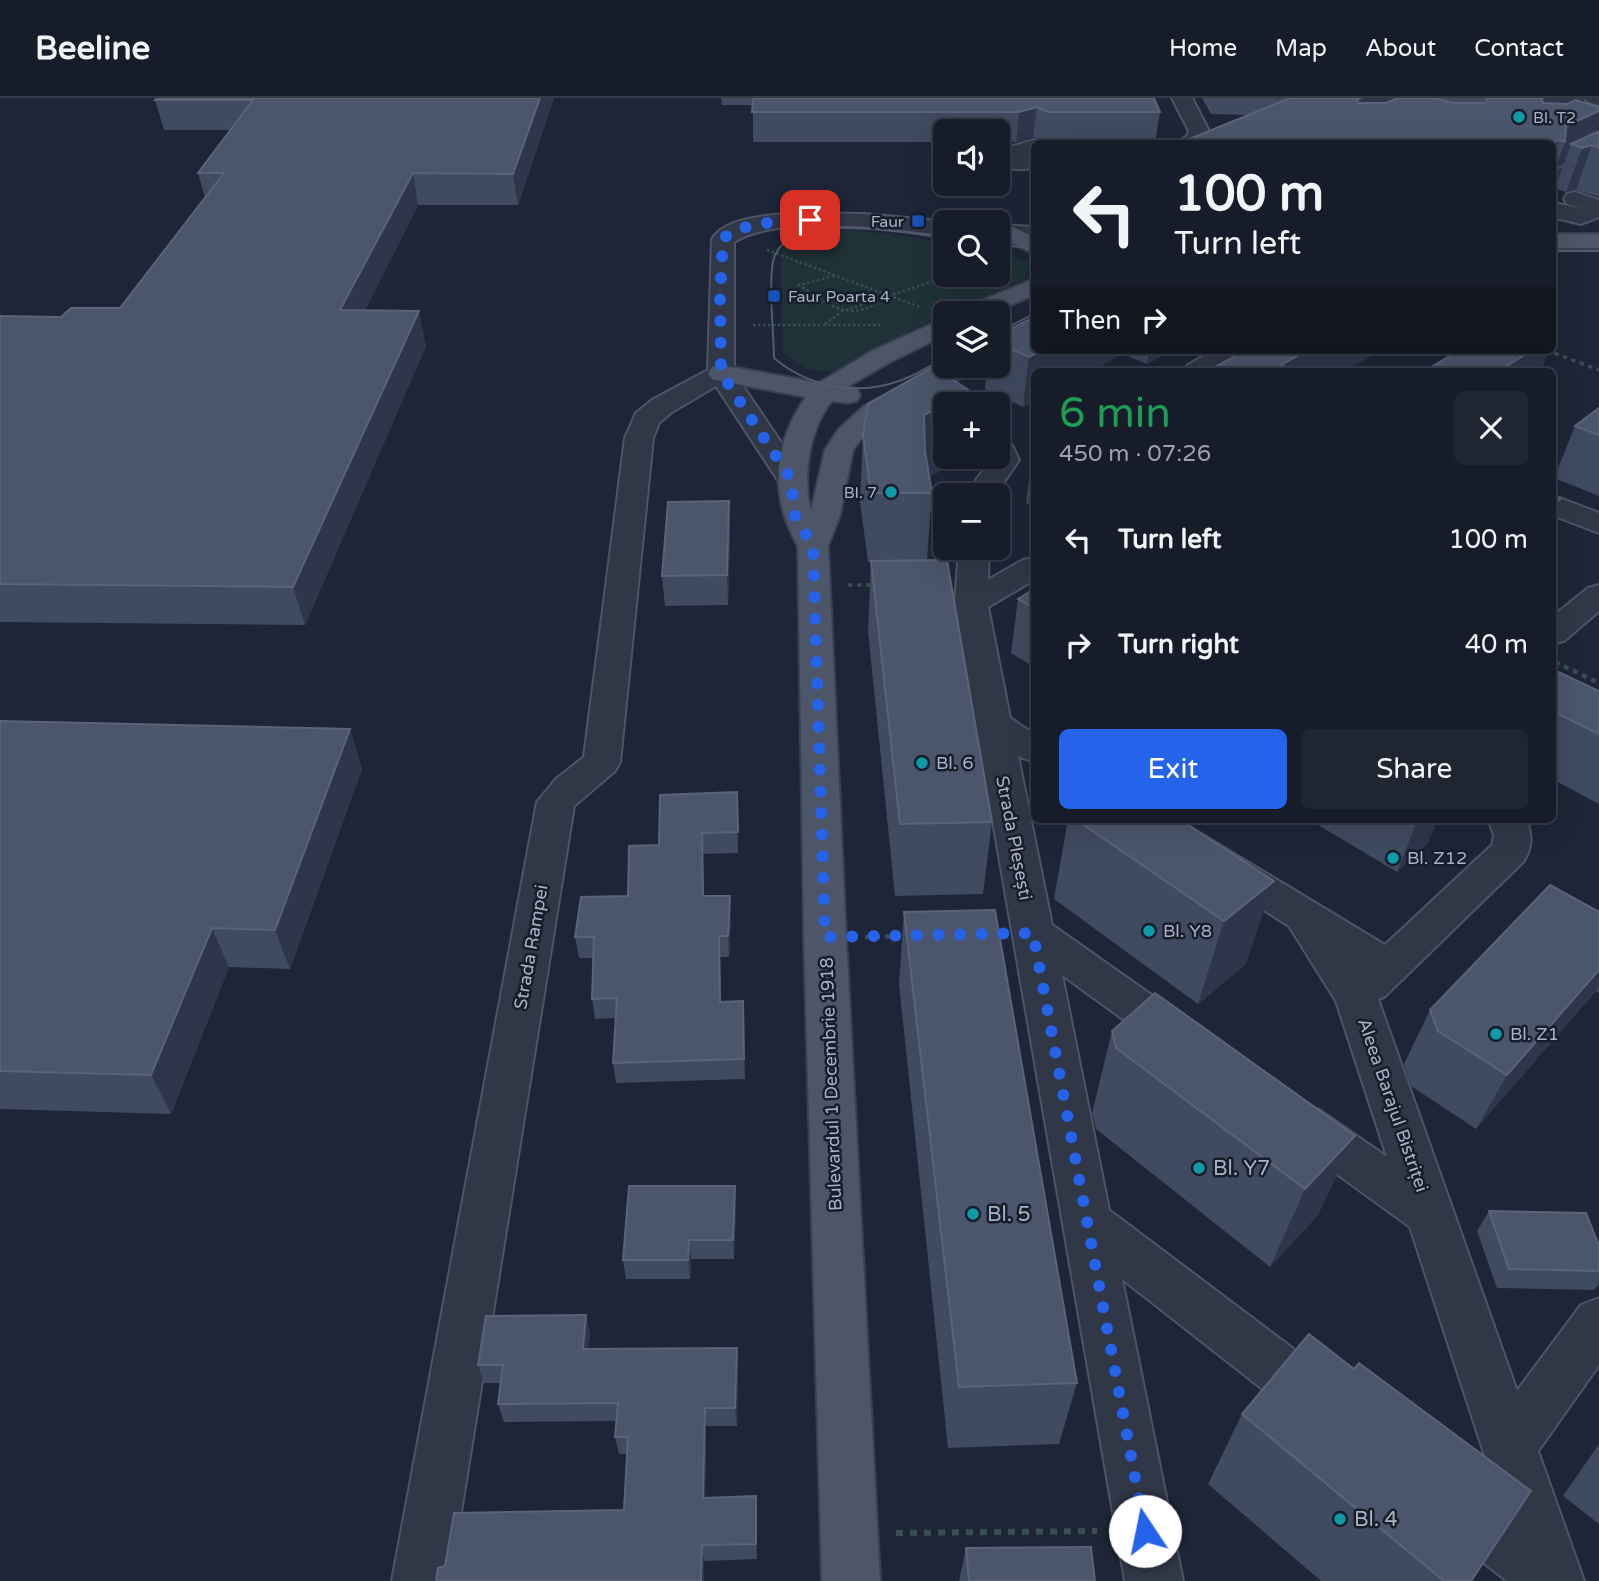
<!DOCTYPE html>
<html lang="en">
<head>
<meta charset="utf-8">
<style>
  body { margin:0; font-family:"Varela Round",sans-serif; background:#1f2531; color:#f1f3f6; height:100vh; display:flex; flex-direction:column; font-size:26px; white-space:nowrap }
  * { box-sizing:border-box; margin:0 }
  p { font-size:23px; color:#9ea1a8 }
  .icon { flex:none; width:38px; height:38px; fill:none; stroke:currentColor; stroke-width:2; stroke-linecap:round; stroke-linejoin:round }
  .map { position:relative; flex:1; overflow:hidden }
  .details { position:absolute; left:1031px; top:270px; width:525px; height:455px; display:flex; flex-direction:column; background:#161c29; border-radius:10px; box-shadow:0 7px 28px #0002,0 0 0 2px #353a46 }
  .details>* { flex:none }
  .hud { position:absolute; left:1031px; top:42px; width:525px; height:214px; border-radius:10px; box-shadow:0 7px 28px #0002,0 0 0 2px #353a46; background:#161c29; color:#f1f3f6; overflow:hidden }
  .buttons { position:absolute; left:933px; top:21px; display:grid; gap:14px }
  .buttons a { display:grid; place-items:center; width:77px; height:77px; border-radius:10px; background:#161c29; box-shadow:0 7px 28px #0002,0 0 0 2px #353a46; font-size:35px }
  .pin { position:absolute; display:grid; place-items:center; width:60px; height:60px; color:#fff; margin:-30px; border-radius:14px; box-shadow:0 4px 10px #0006 }
  .me { position:absolute; width:77px; margin:-38px; rotate:349deg; stroke-linejoin:round; filter:drop-shadow(0 0 5px #0008) }
  .turn { display:flex; align-items:center; gap:24px; height:147px; padding:0 28px; font-size:32px }
  .turn .icon { width:91px; height:91px; stroke-width:2.5 }
  .turn b { display:block; font-size:49px; line-height:60px }
  .then { display:flex; align-items:center; height:66px; padding:0 28px; background:#0003; gap:14px; font-size:26px }
  .round { display:grid; place-items:center; flex:none; width:74px; height:74px; border-radius:10px; background:#1f2531 }
  .summary { display:flex; align-items:center; justify-content:space-between; height:119px; padding:0 28px }
  h1 { font-size:42px; font-weight:600; line-height:52px; color:#1e9e55 }
  .cta { display:flex; gap:14px; margin-top:auto; padding:14px 28px }
  .cta a { flex:1; height:80px; border-radius:10px; background:#2563eb; color:#fff; font-size:28px; font-weight:600; line-height:80px; text-align:center }
  .cta a+a { background:#1f2531; color:#f1f3f6 }
  ul { padding:0; list-style:none }
  li { display:flex; align-items:center; gap:21px; height:105px; padding:0 28px }
  li div { flex:1 }
  li b { display:block; font-size:26px }
  li em { font-style:normal }
  header { display:flex; align-items:center; gap:42px; box-sizing:border-box; height:98px; padding:0 35px; background:#161c29; border-bottom:2px solid #353a46 }
  header strong { font-size:33px }
  nav { display:flex; gap:38px; margin-inline-start:auto; font-size:24px }
  .map>svg:first-child { display:block }
  .green { fill:#1e3238 }
  .lines { fill:none; stroke-linecap:round; stroke-linejoin:round }
  .minor-casing { stroke:#4d5466; stroke-width:4 }
  .major-casing { stroke:#394051; stroke-width:4 }
  .path-far3 { stroke:#394e53; stroke-width:2.5; stroke-dasharray:2.5 2.5; stroke-linecap:butt }
  .path-far2 { stroke:#394e53; stroke-width:3.5; stroke-dasharray:4.5 4.5; stroke-linecap:butt }
  .path-far1 { stroke:#394e53; stroke-width:4.5; stroke-dasharray:5 5; stroke-linecap:butt }
  .path { stroke:#394e53; stroke-width:6; stroke-dasharray:7 7; stroke-linecap:butt }
  .minor { fill:#303747; fill-rule:evenodd }
  .major { fill:#4d5668; fill-rule:evenodd }
  .tram { stroke:#515a6f; stroke-width:2 }
  .wall { fill:#404a60 }
  .shaded-wall { fill:#2d364b }
  .building { fill:#4b556b; stroke:#5a6379; stroke-width:2 }
  .route { stroke:#2563eb; stroke-width:12; stroke-dasharray:0 21.6 }
  .culture-dot { fill:#0f9aa8; stroke:#161d2b; stroke-width:2.5 }
  .transit-dot { fill:#1a4fb4; stroke:#161d2b; stroke-width:2.5 }
  .labels { text-anchor:middle; stroke-width:5; stroke-linejoin:round; paint-order:stroke }
  .far-poi-label { font-size:16px; fill:#a9b1c5; stroke:#161d2b; text-anchor:start }
  .poi-label { font-size:18px; fill:#a9b1c5; stroke:#161d2b; text-anchor:start }
  .street-label { font-size:18px; fill:#a9b1c5; stroke:#161d2b }
  .near-poi-label { font-size:21px; fill:#a9b1c5; stroke:#161d2b; text-anchor:start }
</style>
</head>
<body>
<header>
<strong>Beeline</strong>
<nav><a>Home</a><a>Map</a><a>About</a><a>Contact</a></nav>
</header>
<div class="map">
<svg width="1599" height="1483" viewBox="0 0 1599 1483">
  <rect width="100%" height="100%" fill="#1d2537"/>
  <path class="green" d="M836 132H856L945 144V177H998V152L1030 165 1024 182 945 215 838 272C816 276 798 270 782 253L781 151 796 142Z"/>
  <g class="lines">
    <defs>
      <path id="minor" d="M1172 0H1192L1209 33 1204 46H1176L1187 38 1189 33Z
        M1585 0H1599V7L1588 4Z
        M1034 42 1043 46H1034V54L1030 55V67L1027 71H1013C1008 65 1008 54 1013 48Z
        M1599 52V66L1552 89V74Z
        M1575 94 1599 102V119L1581 126 1552 119V105L1582 110 1567 106 1564 101 1567 96Z
        M795 115 864 116 949 124H945V137C891 131 781 115 734 144V275L806 381 801 387 791 390 781 387 716 288 672 314 659 325 653 340 620 664 615 673 574 708 450 1483H392L537 704 556 681 584 659 625 340 636 315 652 302 708 272 712 141C727 118 770 118 795 115Z
        M998 127 1034 129V143L998 141Z
        M1214 252H1246C1231 273 1207 273 1184 273L1188 267Z
        M998 341 1012 347 1019 362 995 397H965L991 362 990 359H998Z
        M1552 397 1599 415V435L1552 417Z
        M959 450H989L988 482 1023 462 1034 460V482L988 509 1010 620 1034 636V664L1018 658 1052 827 1197 929 1204 941 1197 953 1182 959 1167 953 1062 877 1109 1112 1340 1286 1348 1304 1340 1322 1321 1330 1302 1322 1122 1181 1183 1483H1125L955 505Z
        M1599 487V513L1564 543 1552 546V519L1588 490Z
        M1128 721H1176L1385 847 1492 747 1494 737 1488 721H1526C1532 737 1533 747 1524 763L1384 899 1378 901 1517 1293 1581 1207 1599 1200V1267L1538 1353 1584 1483H1507L1438 1429 1430 1409 1438 1389 1458 1381 1478 1389 1501 1407 1410 1129 1287 1040 1280 1026 1287 1012 1303 1007 1319 1012 1387 1059 1336 903 1289 828 1134 730Z"/>
      <path id="major" d="M1011 128 1034 139V156L1003 140 1000 135 1003 130Z
        M1552 136H1599V150H1552Z
        M1034 181V197L992 215H960L963 210Z
        M945 220V237L890 264 847 289 857 291 860 297 857 303 847 305 832 303C809 330 802 380 811 413L825 352 838 332 864 308 945 268H978L974 274C934 294 879 312 853 352L840 417 828 448 846 839 880 1483H822L804 839 798 448C769 398 773 346 806 299L721 283 712 281 708 275 712 269 721 267 819 285 872 253Z"/>
    </defs>
    <use href="#minor" class="minor-casing"/>
    <use href="#major" class="major-casing"/>
    <path class="path-far3" d="M767 152 920 209
      M973 177 982 182
      M834 178 799 187C824 204 848 224 877 205L867 191
      M825 226 843 213 951 177
      M753 227H881"/>
    <path class="path-far2" d="M1546 252 1599 272
      M848 487H874"/>
    <path class="path-far1" d="M1555 564 1599 585
      M865 839 908 838"/>
    <path class="path" d="M896 1435 1097 1433"/>
    <use href="#minor" class="minor"/>
    <use href="#major" class="major"/>
    <path class="tram" d="M945 140C908 135 794 113 775 157 767 176 774 237 774 260 807 288 854 298 896 284 914 279 929 268 945 260
      M998 147 1034 150
      M1552 153H1599
      M998 234 1034 216"/>
  </g>
  <path class="wall" d="M554 0 518 107H418L365 212 426 248 305 527 0 524V218L61 219 120 210 205 100 198 75 230 32H164L155 2Z
    M721 0H1154L1160 14 1155 45H1045L1033 39 1016 44H998V33H945V44H753V7H722Z
    M1202 0H1586L1580 3 1599 27 1596 34 1599 33V99L1576 92 1566 94 1555 90 1564 66 1556 69 1552 80V46H1177L1249 17 1211 16Z
    M998 237 1034 252H1173L1147 266 1123 256 1034 273V303L1023 309 985 291 987 268H998Z
    M970 293 969 306H945L964 360 929 379 932 395 927 462 992 724 983 796 895 798 868 533 871 464H868L860 404 863 337Z
    M1599 310V398L1554 380 1575 328Z
    M1034 352V409L1026 405 1033 353Z
    M730 432 728 507 665 508 662 478Z
    M1034 491V569L1011 555 1018 501Z
    M1552 571 1599 593V706L1552 681Z
    M0 623 350 631 362 671 290 871 229 869 171 1016 0 1011Z
    M737 694 738 755 703 756 704 798 731 818 729 859H720L721 904 743 903 745 981 616 985 613 965 616 920 595 921 592 901 593 860H579L575 839 628 798 659 747Z
    M1068 721H1179L1246 866 1198 906 1054 801Z
    M1308 721H1438L1427 746 1397 774Z
    M904 814 1077 1285 1059 1346 948 1350 899 886Z
    M1599 814V895L1596 893 1476 1031 1411 988 1404 966 1430 912Z
    M1112 933 1355 1038 1318 1117 1270 1169 1096 1031 1092 1015Z
    M736 1107 734 1161H691L690 1181H626L623 1162Z
    M1489 1113 1599 1148V1186L1594 1192 1497 1190 1477 1133Z
    M590 1235 588 1251 737 1250 738 1268 737 1328H706L705 1400 757 1415V1461L704 1463V1483H436L624 1412 627 1356H619L615 1339 616 1323 504 1324 498 1306 501 1285H484L478 1267Z
    M1242 1316 1471 1483H1321L1208 1386Z
    M1599 1346V1426L1563 1398Z
    M966 1450 1095 1483H959Z"/>
  <path class="shaded-wall" d="M540 0H554L518 107 513 76Z
    M1361 0H1431L1345 46 1356 2Z
    M1532 0H1586L1542 23Z
    M1037 9 1033 39 1016 44 1019 14Z
    M1599 13V27L1576 92 1566 94 1582 50 1571 46 1564 66 1556 69 1565 44 1566 28Z
    M1428 40 1427 46H1417Z
    M1559 42 1552 61V46Z
    M413 75 418 107 348 247 340 212Z
    M419 213 426 248 305 527 293 489Z
    M1043 252H1124L1123 256 1092 273H1034V303L1023 309 1029 259Z
    M1149 252H1173L1147 266Z
    M1308 252H1382L1345 273H1279L1281 267Z
    M1532 252H1549L1541 273H1499Z
    M970 293 969 306H945Z
    M945 306V359H964V360L919 384 924 317Z
    M1560 401 1552 419V407Z
    M729 403 730 432 728 507 727 477Z
    M350 631 362 671 290 871 275 832Z
    M1418 721H1438L1427 746 1397 774Z
    M702 735 703 756 705 819 703 798Z
    M1274 783 1246 866 1198 906 1224 823Z
    M730 798 731 818 729 859 728 838Z
    M212 830 229 869 171 1016 151 977Z
    M1599 872V888L1596 893 1476 1031 1507 977Z
    M1355 1038 1318 1117 1270 1169 1305 1091Z
    M735 1088 736 1107 734 1161 733 1142Z
    M689 1142 691 1161 690 1181 688 1162Z
    M586 1217 590 1235 587 1269 583 1251Z
    M737 1250 738 1268 737 1328 735 1310Z
    M705 1310 706 1328 705 1416 703 1400Z
    M756 1398 757 1415V1461L756 1446Z
    M702 1447 704 1463V1483H701Z"/>
  <path class="building" d="M157 0H540L513 76 413 75 340 212 419 213 293 489 0 486V218L61 219 71 210H120L224 75H198L253 2H155Z
    M753 0H1154L1160 14H1048L1037 9 1019 14H752Z
    M1290 0H1361L1356 2 1359 5H1386L1398 0H1435L1452 5H1485L1488 3 1486 0H1543L1542 1 1543 5 1567 6 1576 2 1599 9V13L1566 28 1565 44 1559 42 1552 46H1447L1428 40 1417 46H1177Z
    M1599 33V50L1592 47 1582 50 1571 46Z
    M1034 219V252H1043L1029 259 998 245V237Z
    M1247 252H1308L1281 267 1296 273H1224L1215 269Z
    M1460 252H1532L1499 273H1434L1428 271Z
    M933 269 970 293 924 317 925 354 932 395H871L863 337 868 306Z
    M1599 310V337L1575 328Z
    M1552 398 1560 401 1552 407Z
    M729 403 727 477 662 478 668 404Z
    M947 462 992 724 900 726 871 463Z
    M1034 491V510L1018 501Z
    M1552 571 1599 593V636L1552 613Z
    M0 623 350 631 275 832 212 830 151 977 0 973Z
    M737 694 738 734 702 735 703 798H730L728 838H719L720 904 743 903 744 961 613 965 617 900 592 901 594 839H575L581 799 628 798 629 748 659 747 660 697Z
    M1075 721H1179L1274 783 1224 823Z
    M1550 787 1599 814V872L1507 977 1438 933 1430 912Z
    M995 812 1077 1285 959 1289 904 814Z
    M1155 895 1355 1038 1305 1091 1116 950 1112 933Z
    M629 1088H735L733 1142H689L688 1162H623Z
    M1489 1113 1586 1115 1599 1148V1173L1509 1171Z
    M586 1217 583 1251 737 1250 735 1310H705L703 1400 756 1398V1446L702 1447 701 1483H436L438 1470 445 1468 454 1415 624 1412 628 1339H615L618 1305 498 1306 503 1267H478L486 1218Z
    M1309 1236 1354 1271 1359 1265 1531 1393 1471 1483H1444L1242 1316Z
    M1091 1449 1095 1483H969L966 1450Z"/>
  <g class="lines">
    <path class="route" d="M810 122C788 123 739 124 723 141L720 201 721 275 791 381 795 419 813 448 825 839 1033 835 1145 1433"/>
  </g>
  <g class="culture-dot">
    <circle cx="1519" cy="19" r="7"/>
    <circle cx="891" cy="394" r="7"/>
    <circle cx="922" cy="665" r="7"/>
    <circle cx="1393" cy="760" r="7"/>
    <circle cx="1149" cy="833" r="7"/>
    <circle cx="1496" cy="936" r="7"/>
    <circle cx="1199" cy="1070" r="7"/>
    <circle cx="973" cy="1116" r="7"/>
    <circle cx="1340" cy="1421" r="7"/>
  </g>
  <g class="transit-dot">
    <rect x="911" y="116" width="14" height="14" rx="3.5"/>
    <rect x="767" y="191" width="14" height="14" rx="3.5"/>
  </g>
  <g class="labels">
    <g class="far-poi-label">
      <text x="1533" y="25">Bl. T2</text>
      <text x="904" y="129" text-anchor="end">Faur</text>
      <text x="788" y="204">Faur Poarta 4</text>
      <text x="877" y="400" text-anchor="end">Bl. 7</text>
    </g>
    <g class="poi-label">
      <text x="936" y="671">Bl. 6</text>
      <text x="1407" y="766">Bl. Z12</text>
      <text x="1163" y="839">Bl. Y8</text>
      <text x="1510" y="942">Bl. Z1</text>
    </g>
    <g class="street-label">
      <text transform="translate(1014 740) rotate(79)" y="6">Strada Pleșești</text>
      <text transform="translate(531 849) rotate(-80)" y="6">Strada Rampei</text>
      <text transform="translate(831 986) rotate(-92)" y="6">Bulevardul 1 Decembrie 1918</text>
      <text transform="translate(1393 1007) rotate(71)" y="6">Aleea Barajul Bistriței</text>
    </g>
    <g class="near-poi-label">
      <text x="1213" y="1077">Bl. Y7</text>
      <text x="987" y="1123">Bl. 5</text>
      <text x="1354" y="1428">Bl. 4</text>
    </g>
  </g>
</svg>
<div class="buttons">
<a><svg class="icon" aria-label="sound" viewBox="0 0 24 24"><path d="M4 9h4l5-4v14l-5-4H4zM17 9q2 3 0 6"/></svg></a>
<a><svg class="icon" aria-label="search" viewBox="0 0 24 24"><circle cx="10" cy="10" r="6"/><path d="M15 15l6 6"/></svg></a>
<a><svg class="icon" aria-label="layers" viewBox="0 0 24 24"><path d="M12 4l9 5-9 5-9-5zM3 14l9 5 9-5"/></svg></a>
<a>+</a>
<a>−</a>
</div>
<div class="pin" style="left:810px;top:122px;background:#d93025"><svg class="icon" aria-label="arrive" viewBox="0 0 24 24"><path d="M6 21V4h12l-3 4 3 4H6"/></svg></div>
<svg class="me" style="left:1145px;top:1433px" viewBox="-20 -20 40 40"><circle r="19" fill="#fff"/><path d="M0-13L10 11 0 6-10 11z" fill="#2563eb"/></svg>
<div class="hud">
<div class="turn"><svg class="icon" aria-label="left" viewBox="0 0 24 24"><path d="M17 20v-9H6M10 6l-5 5 5 5"/></svg><div><b>100 m</b>Turn left</div></div>
<div class="then">Then<svg class="icon" aria-label="right" viewBox="0 0 24 24"><path d="M7 20v-9h11M14 6l5 5-5 5"/></svg></div>
</div>
<section class="details">
<div class="summary"><div><h1>6 min</h1><p>450 m · 07:26</p></div><a class="round"><svg class="icon" aria-label="close" viewBox="0 0 24 24"><path d="M6 6l12 12M18 6L6 18"/></svg></a></div>
<ul>
<li><svg class="icon" aria-label="left" viewBox="0 0 24 24"><path d="M17 20v-9H6M10 6l-5 5 5 5"/></svg><div><b>Turn left</b></div><em>100 m</em></li>
<li><svg class="icon" aria-label="right" viewBox="0 0 24 24"><path d="M7 20v-9h11M14 6l5 5-5 5"/></svg><div><b>Turn right</b></div><em>40 m</em></li>
</ul>
<div class="cta"><a>Exit</a><a>Share</a></div>
</section>
</div>
</body>
</html>
